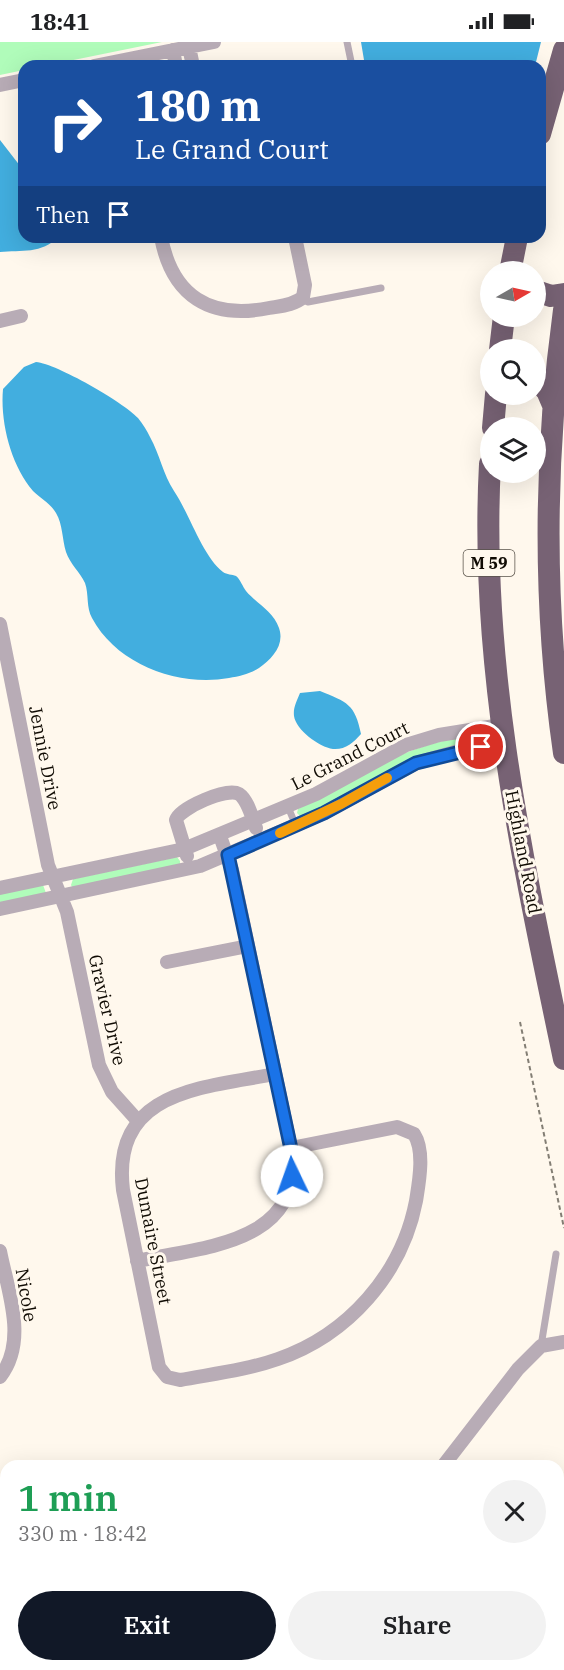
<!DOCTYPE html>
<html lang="en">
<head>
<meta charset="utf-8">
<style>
  body { margin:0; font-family:"IBM Plex Serif",serif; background:#f2f2f2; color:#202124; height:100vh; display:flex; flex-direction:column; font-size:22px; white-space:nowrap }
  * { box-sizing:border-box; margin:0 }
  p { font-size:20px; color:#757577 }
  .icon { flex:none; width:33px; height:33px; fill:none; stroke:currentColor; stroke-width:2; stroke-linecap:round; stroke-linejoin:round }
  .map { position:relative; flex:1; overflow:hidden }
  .sheet { position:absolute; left:0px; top:1418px; width:564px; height:212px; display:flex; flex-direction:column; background:#fff; border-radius:18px 18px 0 0; box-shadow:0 6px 24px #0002 }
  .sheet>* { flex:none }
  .hud { position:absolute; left:18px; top:18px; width:528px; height:183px; border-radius:18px; box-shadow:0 6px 24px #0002; background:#1a4fa0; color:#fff; overflow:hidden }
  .needle { width:39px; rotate:81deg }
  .tools { position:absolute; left:480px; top:219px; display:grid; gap:12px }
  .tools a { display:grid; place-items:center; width:66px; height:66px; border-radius:50%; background:#fff; box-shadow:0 6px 24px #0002; font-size:30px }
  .pin { position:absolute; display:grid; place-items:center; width:51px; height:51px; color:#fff; margin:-26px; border:3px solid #fff; border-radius:50%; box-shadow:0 2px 6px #0007 }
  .me { position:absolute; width:66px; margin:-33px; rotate:357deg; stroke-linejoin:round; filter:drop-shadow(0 0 4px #0008) }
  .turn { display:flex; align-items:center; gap:21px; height:126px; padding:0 18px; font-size:27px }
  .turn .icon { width:78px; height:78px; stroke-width:2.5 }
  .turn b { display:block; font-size:42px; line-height:51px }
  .then { display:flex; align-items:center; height:57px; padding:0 18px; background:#0003; gap:12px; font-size:22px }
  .round { display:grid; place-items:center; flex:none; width:63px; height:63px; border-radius:32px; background:#f2f2f2 }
  .summary { display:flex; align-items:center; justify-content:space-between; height:102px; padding:0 18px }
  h1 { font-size:36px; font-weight:600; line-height:45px; color:#1e9e55 }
  .button { display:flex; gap:12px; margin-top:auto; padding:12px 18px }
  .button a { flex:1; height:69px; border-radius:36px; background:#111827; color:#fff; font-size:24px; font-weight:600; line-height:69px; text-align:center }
  .button a+a { background:#f2f2f2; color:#202124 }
  .status { display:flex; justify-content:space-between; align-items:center; height:42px; padding:0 30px; background:#fff; direction:ltr }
  .status svg { height:16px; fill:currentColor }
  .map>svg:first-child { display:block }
  .green { fill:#b0fcba }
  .water { fill:#42aedf }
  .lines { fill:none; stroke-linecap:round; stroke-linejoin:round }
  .stream { stroke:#42aedf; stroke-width:4 }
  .path { stroke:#837e74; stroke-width:2; stroke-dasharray:4.5 3; stroke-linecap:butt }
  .service { stroke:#b8acb6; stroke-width:7 }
  .minor { stroke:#b8acb6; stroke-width:14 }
  .trunk { stroke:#776274; stroke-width:22 }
  .route-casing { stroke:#114b97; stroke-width:15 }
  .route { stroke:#1a73e8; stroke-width:10 }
  .slow { stroke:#f59e0b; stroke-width:10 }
  .labels { text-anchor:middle; stroke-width:6; stroke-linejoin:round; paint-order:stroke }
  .shield { fill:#fff8ed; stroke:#585249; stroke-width:1.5 }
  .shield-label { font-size:16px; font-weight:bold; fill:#100b03 }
  .street-label { font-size:18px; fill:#100b03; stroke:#fff8ed }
</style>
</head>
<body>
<div class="status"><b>18:41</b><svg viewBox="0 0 49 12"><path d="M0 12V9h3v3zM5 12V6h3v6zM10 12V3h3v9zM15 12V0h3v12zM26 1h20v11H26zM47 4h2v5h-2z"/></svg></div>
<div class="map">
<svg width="564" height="1628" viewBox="0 0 564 1628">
  <rect width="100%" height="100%" fill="#fff8ed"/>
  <path class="green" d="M0 0H162L44 24H24V28L0 33Z
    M465 695V703L301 775 297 771 298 767C352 737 404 703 465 695Z
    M177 815 180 819V823L72 845 71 843 73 837Z
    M43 843 46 851 0 862V851Z"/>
  <path class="water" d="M361 0H541L535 24H365Z
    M0 98 24 129V195H58C42 212 21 208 0 210Z
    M36 320C57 322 123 360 138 376 143 382 147 389 150 395 160 413 163 432 174 449 189 471 203 515 223 530 227 533 232 532 236 534 240 537 243 545 246 549 257 562 273 569 279 586 285 603 272 617 259 626 249 632 240 634 229 636 179 645 117 623 92 576 86 566 89 552 85 541 80 530 70 522 66 510 62 497 63 483 56 471 51 462 40 456 33 449 11 423 0 381 3 347L24 325Z
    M320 649C347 660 355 662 361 692 353 701 345 708 333 707 319 705 296 688 294 674 293 665 297 659 300 651Z"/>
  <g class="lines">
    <path class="stream" d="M558 1489 564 1483
      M506 1628 507 1623"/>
    <path class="path" d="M520 980 564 1186"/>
    <path class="service" d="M347 0 352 24
      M301 257 308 260 381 246
      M288 765 296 784
      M541 1304 556 1212"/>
    <path class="minor" d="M189 5 193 24
      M173 8 176 24
      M94 24 214 0
      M0 43 24 38
      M161 195C172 254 210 278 269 266 280 264 295 263 303 255L305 243 295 195
      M0 279 21 274
      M0 582 48 823 67 870 99 1023 112 1050 138 1079
      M187 814 176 778C180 766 227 745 239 752 248 758 252 776 256 786
      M0 846 184 807 316 752 406 703 439 693 501 683
      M0 867 200 824 324 771 416 721 455 710 503 702
      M167 920 248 904
      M275 1032C203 1046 111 1048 123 1148L159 1325 167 1335 180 1338C212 1332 247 1328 278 1317 348 1293 402 1232 416 1159 419 1140 425 1109 414 1092L397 1085 291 1106
      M0 1209C8 1250 28 1299 0 1335
      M137 1219C203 1205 306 1202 291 1106L232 828 220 794
      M443 1424 518 1327 541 1304 564 1300
      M0 1517 6 1519
      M259 1628 260 1623
      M422 1628V1623"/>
    <path class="trunk" d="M540 92 564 8
      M510 230 517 195
      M536 249 551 254 564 252
      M564 268C544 415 543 564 564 711
      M500 308 504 274
      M536 337 547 349 553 363
      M493 386 496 352
      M490 422C479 623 523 821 564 1017"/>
  </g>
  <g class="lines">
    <defs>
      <path id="route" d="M292 1134 291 1107 228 813 324 771 416 721 481 705"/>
    </defs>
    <use href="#route" class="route-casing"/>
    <use href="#route" class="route"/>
    <path class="slow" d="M280 791 341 762 387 736"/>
  </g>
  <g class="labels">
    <rect class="shield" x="463.5" y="508" width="51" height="26" rx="4.5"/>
    <g class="shield-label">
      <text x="489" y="527">M 59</text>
    </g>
    <g class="street-label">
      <text transform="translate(350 714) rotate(-27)" y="6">Le Grand Court</text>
      <text transform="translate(45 716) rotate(79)" y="6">Jennie Drive</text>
      <text transform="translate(523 810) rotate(79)" y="6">Highland Road</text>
      <text transform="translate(107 968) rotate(77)" y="6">Gravier Drive</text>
      <text transform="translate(153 1199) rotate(79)" y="6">Dumaire Street</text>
      <text transform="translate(26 1253) rotate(80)" y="6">Nicole</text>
    </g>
  </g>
</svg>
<div class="tools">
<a><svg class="needle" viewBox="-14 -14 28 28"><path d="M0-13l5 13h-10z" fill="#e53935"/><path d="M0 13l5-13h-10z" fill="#757577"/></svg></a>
<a><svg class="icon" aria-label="search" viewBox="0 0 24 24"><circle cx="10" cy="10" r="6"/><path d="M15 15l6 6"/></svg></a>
<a><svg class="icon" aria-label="layers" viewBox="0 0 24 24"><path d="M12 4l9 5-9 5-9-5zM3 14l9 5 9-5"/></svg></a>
</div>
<div class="pin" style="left:481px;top:705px;background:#d93025"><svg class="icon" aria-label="arrive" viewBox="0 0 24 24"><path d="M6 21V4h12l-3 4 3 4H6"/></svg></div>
<svg class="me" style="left:292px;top:1134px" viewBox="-20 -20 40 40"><circle r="19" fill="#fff"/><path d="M0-13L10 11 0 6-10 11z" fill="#1a73e8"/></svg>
<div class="hud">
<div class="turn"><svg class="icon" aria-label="right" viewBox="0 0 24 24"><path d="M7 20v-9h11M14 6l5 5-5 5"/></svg><div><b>180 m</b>Le Grand Court</div></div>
<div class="then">Then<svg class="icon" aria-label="arrive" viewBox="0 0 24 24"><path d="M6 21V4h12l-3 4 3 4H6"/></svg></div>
</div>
<section class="sheet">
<div class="summary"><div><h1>1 min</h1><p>330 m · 18:42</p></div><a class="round"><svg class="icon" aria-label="close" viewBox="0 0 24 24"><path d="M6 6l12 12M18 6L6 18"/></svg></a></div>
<div class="button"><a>Exit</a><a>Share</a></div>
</section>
</div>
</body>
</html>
